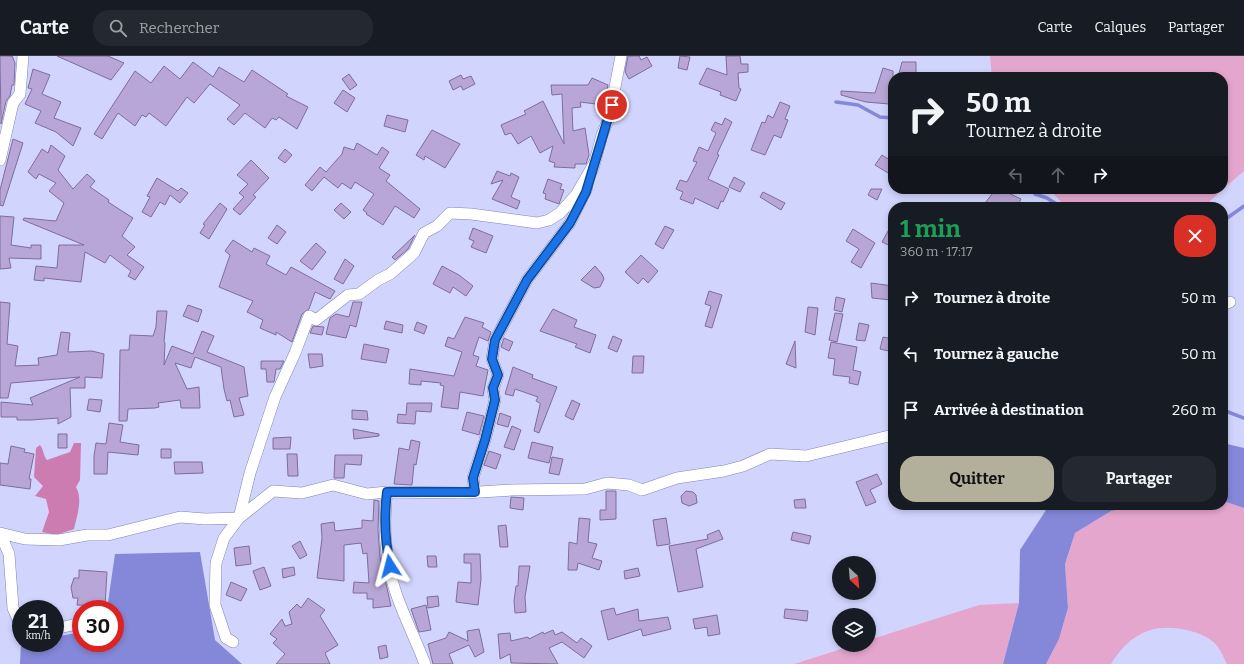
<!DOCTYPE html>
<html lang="fr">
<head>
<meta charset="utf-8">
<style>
  body { margin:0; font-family:Bitter,serif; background:#242831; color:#f1f3f6; height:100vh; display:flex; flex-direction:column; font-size:15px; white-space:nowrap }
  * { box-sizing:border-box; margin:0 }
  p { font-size:13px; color:#9ea1a6 }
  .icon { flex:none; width:22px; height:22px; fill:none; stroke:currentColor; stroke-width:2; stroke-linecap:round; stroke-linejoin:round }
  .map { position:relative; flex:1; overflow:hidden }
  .details { position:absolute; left:888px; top:146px; width:340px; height:308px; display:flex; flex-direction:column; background:#171b24; border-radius:16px; box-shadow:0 2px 6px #0003 }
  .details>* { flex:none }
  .top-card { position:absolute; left:888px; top:16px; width:340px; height:122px; border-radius:16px; box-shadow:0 2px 6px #0003; background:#171b24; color:#f1f3f6; overflow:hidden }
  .needle { width:26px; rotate:154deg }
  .tools { position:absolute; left:832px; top:500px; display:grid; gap:8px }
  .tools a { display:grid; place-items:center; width:44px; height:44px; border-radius:50%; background:#171b24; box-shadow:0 2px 6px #0003; font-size:20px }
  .speed { position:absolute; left:12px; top:544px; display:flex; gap:8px; font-size:20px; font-weight:700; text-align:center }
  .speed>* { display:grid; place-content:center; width:52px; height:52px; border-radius:50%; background:#171b24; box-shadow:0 2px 6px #0003; line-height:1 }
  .speed small { font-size:10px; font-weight:400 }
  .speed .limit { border:6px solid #d22; background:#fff; color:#111 }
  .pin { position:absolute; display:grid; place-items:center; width:34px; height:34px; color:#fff; margin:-17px; border:2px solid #fff; border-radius:50%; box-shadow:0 1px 4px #0007 }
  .me { position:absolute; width:44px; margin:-22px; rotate:351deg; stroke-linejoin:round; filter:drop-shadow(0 0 3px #0008) }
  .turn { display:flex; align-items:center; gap:14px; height:84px; padding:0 12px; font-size:18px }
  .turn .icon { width:52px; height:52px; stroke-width:2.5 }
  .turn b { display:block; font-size:28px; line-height:34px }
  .lanes { display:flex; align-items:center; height:38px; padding:0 12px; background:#0003; justify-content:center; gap:20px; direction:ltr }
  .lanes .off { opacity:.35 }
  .round { display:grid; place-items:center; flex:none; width:42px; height:42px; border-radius:16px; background:#242831 }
  .headline { display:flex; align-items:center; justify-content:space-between; height:68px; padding:0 12px }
  h1 { font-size:24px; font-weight:700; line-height:30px; color:#1e9e55 }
  .primary-button { display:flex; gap:8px; margin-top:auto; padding:8px 12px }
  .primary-button a { flex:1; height:46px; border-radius:16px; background:#b2b09a; color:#111; font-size:16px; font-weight:700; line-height:46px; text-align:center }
  .primary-button a+a { background:#242831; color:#f1f3f6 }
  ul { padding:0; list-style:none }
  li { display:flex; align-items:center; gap:12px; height:56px; padding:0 12px }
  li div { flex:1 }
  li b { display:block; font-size:15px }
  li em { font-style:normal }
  header { display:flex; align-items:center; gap:24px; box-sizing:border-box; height:56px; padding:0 20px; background:#171b24; border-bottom:1px solid #363941 }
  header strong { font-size:19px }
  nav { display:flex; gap:22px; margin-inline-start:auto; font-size:14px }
  .search { width:280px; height:36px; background:#242831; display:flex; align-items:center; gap:10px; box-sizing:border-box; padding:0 14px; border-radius:16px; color:#9ea1a6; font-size:15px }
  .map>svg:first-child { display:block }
  .green { fill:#e5a6cd }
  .forest { fill:#cd7cb1 }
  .water { fill:#8588d9 }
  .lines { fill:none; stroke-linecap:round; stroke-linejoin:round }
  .stream { stroke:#8588d9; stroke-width:3.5 }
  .building { fill:#b7a6d7; stroke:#7e6d9b }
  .street-casing { stroke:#8184b3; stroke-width:12 }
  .street { stroke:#fff; stroke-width:11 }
  .route-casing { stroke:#114b97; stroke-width:10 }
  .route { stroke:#1a73e8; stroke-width:7 }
</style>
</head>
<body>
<header>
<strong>Carte</strong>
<div class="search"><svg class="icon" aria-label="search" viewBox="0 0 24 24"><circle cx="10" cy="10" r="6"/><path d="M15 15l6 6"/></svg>Rechercher</div>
<nav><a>Carte</a><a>Calques</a><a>Partager</a></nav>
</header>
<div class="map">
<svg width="1244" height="608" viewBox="0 0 1244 608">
  <rect width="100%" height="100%" fill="#d1d5fe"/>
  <path class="green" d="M990 0H1244V115L1223 133V21H992Z
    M1049 133H1223L1204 151H1066Z
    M1223 445 1244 452V608H1227C1223 600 1219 590 1212 585 1205 579 1195 576 1186 574 1152 566 1129 579 1111 608H1046L1059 583 1068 552 1065 508 1075 477 1111 455 1145 449H1223Z
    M1019 547 1003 608H794L854 589H869V584L979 549Z"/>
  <path class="forest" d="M74 387H81L80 424 76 431C83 443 77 460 74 473L56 479 42 476 49 456 46 443 35 440 43 430 34 421 36 392 40 389C44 394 43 399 47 404L70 396Z"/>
  <path class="water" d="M1223 387 1244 392V452L1223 445Z
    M1058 449H1145L1111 455 1075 477 1065 508 1068 552 1059 583 1046 608H1003L1019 547 1020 494 1046 454Z
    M200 496 215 584 242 608H20L21 587H55V581L81 576V587H115V553H107L115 498Z"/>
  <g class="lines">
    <path class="stream" d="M836 46 858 49 880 61 893 62
      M1033 133 1035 138 1047 142 1061 151
      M1223 165 1244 150
      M1223 354 1244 362"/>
  </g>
  <path class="building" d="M0 0H12L15 7 14 29H12L10 40 6 45 1 68Z
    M57 0H108L124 7 111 24Z
    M628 0H639L641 4 647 1 652 10 629 23 625 16Z
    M680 0 690 1 687 14 678 12Z
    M726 0H740L741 8H748V16L738 17 739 32 741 33 736 45 720 39 721 36 699 28 707 12 727 19Z
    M193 6 213 21 219 11 244 26 252 14 288 38 286 40 308 51 297 73 279 61 276 64 272 62 265 72 245 57 234 69 227 63 240 49 210 28 194 47 187 41 166 70 149 57 146 61 142 59 135 70 118 57 102 83 94 78 135 15 151 27 164 10 180 23Z
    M902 6H916V21H898Z
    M883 12 893 15V44L890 43 889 48 866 46 841 39V35L875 37Z
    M33 13 50 19 42 38 61 46 54 62 81 72 73 90 56 76 35 67 41 55 25 48 32 33 28 32Z
    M349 18 357 29 350 34 342 23Z
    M461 19 463 23 471 20 475 28 463 34 461 30 453 34 449 25Z
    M592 22 608 29 604 49 580 46 581 51 572 52 573 75 585 72 589 99 586 108H575V112L554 111 555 107 549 105 553 90 540 97 531 80 518 88 511 77 505 79 501 69 526 58 524 55 543 45 564 88 562 38 552 39 551 29H588Z
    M343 34 355 42 347 56 334 47Z
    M780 46 790 50 785 63 788 64 781 82 774 79 765 99 751 94 762 66 765 67 768 59 773 62Z
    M387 59 408 64 405 76 384 70Z
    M725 62 732 66 717 98 719 99 708 123 729 133 723 146 721 145 718 153 695 142 693 148 680 143 683 136 676 133 680 124 687 126 697 106 693 105 699 91 708 95 716 77 711 74 715 66 722 69Z
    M432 74 460 88 445 112 425 100 424 104 416 99Z
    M13 83 23 87 3 150 0 149V134Z
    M357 87 377 99 382 91 389 96 379 112 390 119 386 125 420 153 414 162 395 150 383 169 366 158 367 157 363 154 374 138 355 126 351 133 342 127 338 132 324 121 312 135 305 129 320 111 326 116 342 98 344 91 354 94Z
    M51 89 65 100 58 114 73 133 87 118 95 125 90 131 109 144 108 146 133 162 122 180 135 191 127 199 144 211 135 224 128 220 131 215 110 199 105 207 85 196 81 226 44 222V225L34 224 36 210 57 212 59 189H84L23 164 24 162 56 165 64 147 49 135 56 127 39 118 36 123 28 116 42 93 48 97Z
    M285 93 292 99 285 107 278 102Z
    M882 99 893 106V120L875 109Z
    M251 104 269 122 253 139 256 141 240 159 233 153 244 141 239 137 248 128 237 119Z
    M497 115 510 120 511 117 519 121 511 141 520 145 517 153 492 143 503 124 491 128Z
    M734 121 745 127 740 136 729 131Z
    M157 122 178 135 181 132 188 137 180 147 170 139 165 149 160 146 151 161 142 156 150 141 147 140Z
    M548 123 562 128 560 133 564 134 559 148 545 143 546 138 543 137Z
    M871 133H882L877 144 868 139Z
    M996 133H1000L1021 143 1017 151H982Z
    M763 136 785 147 781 154 760 141Z
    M220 147 227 153 209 183 200 177 205 169 203 168Z
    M341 147 351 156 344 163 334 154Z
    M0 160 14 161 11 189 31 192V189H41V203L9 202 11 212 0 213Z
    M893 166V191L882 186Z
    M277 169 286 176 277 188 268 182Z
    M665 170 674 174 663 193 655 188Z
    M473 172 493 180 486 197 471 191 474 185 469 183Z
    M853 173 875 187 861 212 851 206 859 193 846 185Z
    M415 179 408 193 395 204 392 201Z
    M233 184 252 196 254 192 270 200 266 208 286 219 291 211 335 235 330 243 315 236 309 253 302 258 292 286 276 276V279L260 272 263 264 247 256 253 245 219 231 230 199 225 195Z
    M316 187 326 196 312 214 300 205Z
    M641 199 658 215 648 227 643 222 638 228 625 216Z
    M345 203 354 210 343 228 334 223Z
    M442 210 459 219 473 230 466 240 453 231 450 237 433 228Z
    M595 210 602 218 604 223 600 231 594 232 581 224Z
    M871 227 893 230 891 244 872 242Z
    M709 235 722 239 712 272 705 270 711 250 705 248Z
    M836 241 845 243 842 256 834 254Z
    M0 246 10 247 7 288 18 290 15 310 39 309 38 302 57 299 61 276 70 277 68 296 92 295 104 298 102 322 85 321V332H70L71 361 58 368V362L31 364H17V361H1V346L33 349 30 342 80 321 11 327 8 342H0Z
    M353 246H362L356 271 350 269 346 282 326 278 330 262 336 258 349 261Z
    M188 249 202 254 198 266 183 260Z
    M808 251 818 252 815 279 805 276Z
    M553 253 577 264 574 271 596 279 590 297 575 291 577 288 540 275Z
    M157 255H167L164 286 165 287 164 309 172 290 193 298 202 275 214 280 207 296 244 311 248 340 239 342 244 359 234 361 230 344 227 345 224 333 221 311 195 301 191 312 175 307 187 333 199 331 200 352H181L180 344 158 347 159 351 155 352 128 353 127 365H119L120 294H129L130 279 153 280 156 271Z
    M835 257 843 258 837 286 829 284Z
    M465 261 484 267 482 271 491 276 488 285 479 281 473 299 479 301 476 310 488 314 483 340 460 336 458 353 441 351 444 330 440 329 441 327 421 325V329L409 328 410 313 454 320 462 296 445 290 448 281 454 283Z
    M386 265 403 269 402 277 384 273Z
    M417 266 427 270 424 278 414 274Z
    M859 267 869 269 865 285 856 284Z
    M313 270 324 271 322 279 310 277Z
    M613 280 622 284 617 296 608 292Z
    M883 281 893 283V294L889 293V295L880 293Z
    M504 282 513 286 509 295 501 291Z
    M795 285 796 312 786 308Z
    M831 286 857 291 853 314 861 316 858 329 849 327 850 321 833 319 835 303 828 302Z
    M364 288 389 293 386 307 361 303Z
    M308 298H322L323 310 310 312Z
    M633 300H644L643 317H632Z
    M261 305H284L280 313H276L274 326H267L266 313H261Z
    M513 311 533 319 532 322 557 331 539 377 534 375 540 349V347L536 345 538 341 515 333 513 340 505 338Z
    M89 343 102 344 100 356 87 354Z
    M572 344 580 348 573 364 565 360Z
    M407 347H432L431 356 416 355 415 368 397 367 398 358 406 359Z
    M352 354 367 355 368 364 352 363Z
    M467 356 484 360 479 379 462 374Z
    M500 357 511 361 508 371 497 368Z
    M109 367 123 369 120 386 139 389 138 399 108 396 107 418H94V400L96 387 106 388Z
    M512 370 521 374 514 394 504 391Z
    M353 373 379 378V380L354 383Z
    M58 378H67V392H58Z
    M291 381 290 393H273V382Z
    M411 384 420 386 416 409 414 408 412 429 394 428 399 392 409 394Z
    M532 386 553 391 549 407 528 402Z
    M11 390 25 393 24 396 34 398 29 423H31L30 433 0 429V407L8 408Z
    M161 393H171V402H161Z
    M489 395 501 399 496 413 484 409Z
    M287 398H297L298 420H288Z
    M335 399H362L361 409 345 408 344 422H334Z
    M552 401 563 403 559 419 549 417Z
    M174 406H202L203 417 175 418Z
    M877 418 882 428 870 434 876 446 866 450 856 426Z
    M606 435H616V463L600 464V454H606Z
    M686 435 693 436 696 439 697 447 689 450 682 447 681 440Z
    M511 441 524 442 523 454 510 452Z
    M805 443 806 452H795L794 444Z
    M374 444 379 445 378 474 380 501 391 550 373 552V543H367V537H353L354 526 369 527 367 497 363 498 361 487 344 489V525L317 522 322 482 321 468 334 466 335 475 362 472V464L373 465Z
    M579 462 590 463 588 486 597 488 592 502 602 505 599 514 578 507 577 514H568L569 486 577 488Z
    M666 462 670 488 657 490 653 464Z
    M506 469 508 491H500L498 470Z
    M719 474 723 483 696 493 703 531 678 536 669 490 708 483 707 479Z
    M793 476 811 480 809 488 791 484Z
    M300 485 307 499 300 503 292 490Z
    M249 490 251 508 236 510 234 492Z
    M464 498H480L481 523 478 549 456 546 458 526 471 527V507H464Z
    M427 500H436L437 511H428Z
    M519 510H530L525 541 526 556 515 557 514 545 516 530H518Z
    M264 511 271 530 260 534 253 515Z
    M294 511 295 519 283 522 282 513Z
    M638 512 640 520 625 523 624 515Z
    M79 514 107 516 105 550 77 549 78 542H73L71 531 74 522H79Z
    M231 526 247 533 241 545 226 539Z
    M438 540 439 550 428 552 427 541Z
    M308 542 325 554 320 560 338 589 325 597 330 608H276L285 598 273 587 277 583 270 578 282 563 285 570 292 568 289 556 297 548 301 552Z
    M426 549 431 574 419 576 411 553Z
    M614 552 616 559 638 553 639 565 668 561 671 573 643 580 641 573 608 584 601 555Z
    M785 553 808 555 807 565 784 562Z
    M717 559 720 578 708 580 707 571 695 573 693 563Z
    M479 573 484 596 475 601 469 589 449 598 453 608H433L428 588 446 582 449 576 468 585 467 575Z
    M553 574 555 579 562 576 577 587 581 582 592 590 584 602 562 586 549 592 558 608 511 607 510 598 500 603 498 578 510 577 511 585 528 581 529 583 543 576 544 578Z
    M386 589 388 601 380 603 378 591Z"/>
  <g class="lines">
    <defs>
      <path id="street" d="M0 104 13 47 20 38 23 0
        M593 113 602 79 609 62 621 0
        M1223 249 1230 246
        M387 436C383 468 385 506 396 537 404 561 416 584 425 608
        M475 436 473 422 485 384 495 344 493 333 498 319 492 303 495 284 527 224 570 167 587 132
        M0 477 25 483 59 484 87 479H108L180 461 205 463 239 462 273 435 302 437 333 429 367 438 387 436 464 437 512 434 585 433 607 427 629 429 642 434 677 422 724 415 743 410 770 398 806 400 893 379
        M0 477 9 498 13 552 21 570
        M55 573 81 567
        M233 586 226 582 215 549 216 507 224 482 239 462 250 417 275 341 295 297 309 260 316 264 348 239 359 238 378 224 390 218 414 197 424 177 437 170 450 157 471 158 537 167 549 164 560 157 576 139 594 108"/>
    </defs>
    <use href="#street" class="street-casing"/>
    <use href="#street" class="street"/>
  </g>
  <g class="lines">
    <defs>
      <path id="route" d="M390 510C385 486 384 460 387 436H475L473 422 485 384 495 344 493 332 498 319 492 303 495 284 527 224 570 167 586 136 612 49"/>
    </defs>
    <use href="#route" class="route-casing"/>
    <use href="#route" class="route"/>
  </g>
</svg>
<div class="tools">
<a><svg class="needle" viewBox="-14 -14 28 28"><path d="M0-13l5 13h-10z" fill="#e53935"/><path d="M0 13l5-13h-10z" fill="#9ea1a6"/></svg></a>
<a><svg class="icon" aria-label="layers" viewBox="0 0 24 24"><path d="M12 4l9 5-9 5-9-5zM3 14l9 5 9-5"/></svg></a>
</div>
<div class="speed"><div>21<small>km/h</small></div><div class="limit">30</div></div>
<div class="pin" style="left:612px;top:49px;background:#d93025"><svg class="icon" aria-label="arrive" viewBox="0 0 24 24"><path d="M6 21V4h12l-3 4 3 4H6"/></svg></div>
<svg class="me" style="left:390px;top:510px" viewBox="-20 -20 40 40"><path d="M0-17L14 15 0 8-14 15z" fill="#1a73e8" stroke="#fff" stroke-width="4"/></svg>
<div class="top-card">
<div class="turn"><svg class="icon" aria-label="right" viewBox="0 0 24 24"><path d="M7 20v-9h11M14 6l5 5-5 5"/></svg><div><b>50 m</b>Tournez à droite</div></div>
<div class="lanes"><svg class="icon off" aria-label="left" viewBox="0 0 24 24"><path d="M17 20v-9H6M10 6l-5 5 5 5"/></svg><svg class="icon off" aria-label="ahead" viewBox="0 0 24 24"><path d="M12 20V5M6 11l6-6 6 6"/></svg><svg class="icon" aria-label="right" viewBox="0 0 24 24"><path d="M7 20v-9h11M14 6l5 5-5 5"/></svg></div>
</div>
<section class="details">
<div class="headline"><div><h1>1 min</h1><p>360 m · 17:17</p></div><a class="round" style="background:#d93025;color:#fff"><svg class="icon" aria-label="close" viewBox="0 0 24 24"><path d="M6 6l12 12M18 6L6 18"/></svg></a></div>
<ul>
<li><svg class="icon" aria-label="right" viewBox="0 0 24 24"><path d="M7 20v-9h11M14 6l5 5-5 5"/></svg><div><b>Tournez à droite</b></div><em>50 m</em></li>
<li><svg class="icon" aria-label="left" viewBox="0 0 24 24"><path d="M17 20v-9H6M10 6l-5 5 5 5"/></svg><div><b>Tournez à gauche</b></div><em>50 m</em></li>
<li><svg class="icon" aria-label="arrive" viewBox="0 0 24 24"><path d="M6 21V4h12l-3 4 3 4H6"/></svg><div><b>Arrivée à destination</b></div><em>260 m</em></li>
</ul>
<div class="primary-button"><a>Quitter</a><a>Partager</a></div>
</section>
</div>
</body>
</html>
